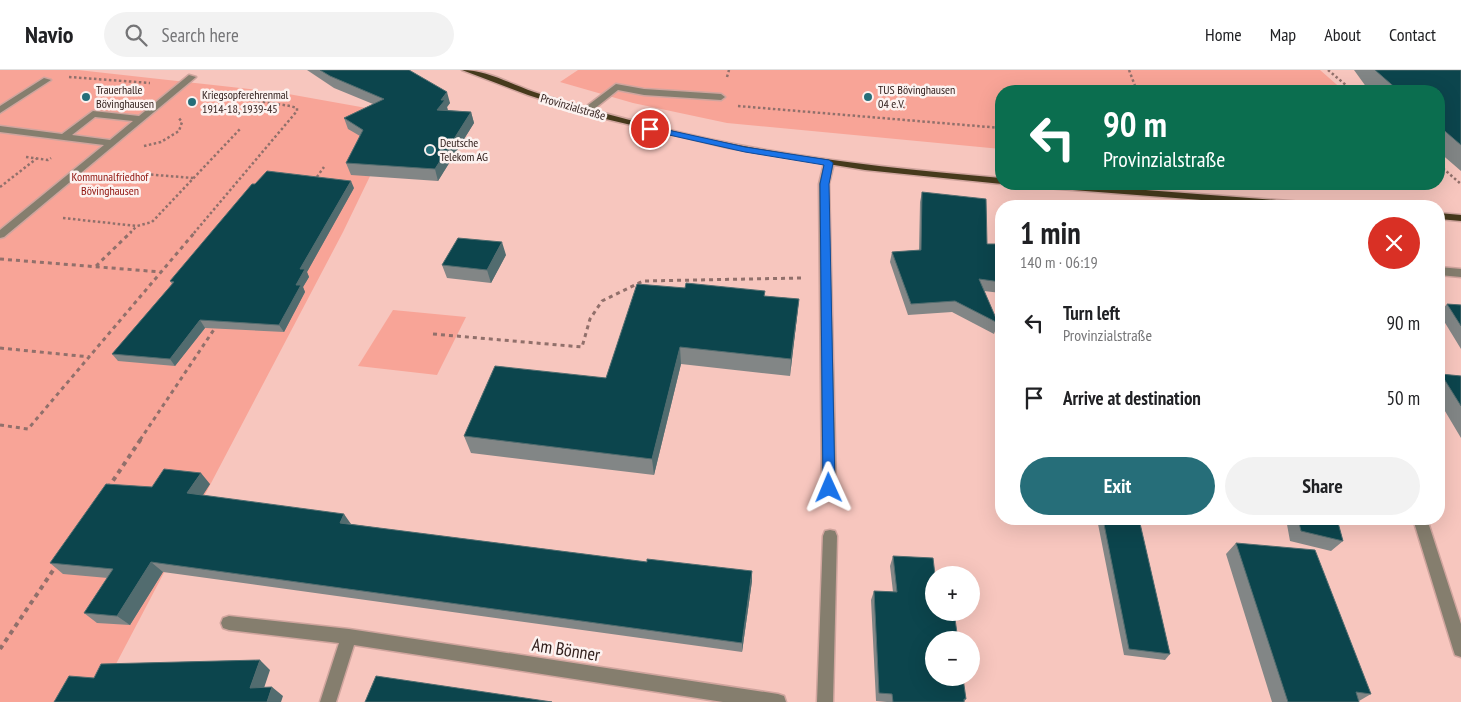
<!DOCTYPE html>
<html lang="en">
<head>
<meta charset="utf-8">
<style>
  body { margin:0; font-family:"PT Sans Narrow",sans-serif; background:#f2f2f2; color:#202124; height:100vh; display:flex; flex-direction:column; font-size:19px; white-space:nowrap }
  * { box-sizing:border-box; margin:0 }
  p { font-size:16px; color:#757577 }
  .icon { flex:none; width:28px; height:28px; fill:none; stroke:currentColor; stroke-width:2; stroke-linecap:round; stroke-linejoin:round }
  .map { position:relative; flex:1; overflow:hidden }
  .details { position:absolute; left:995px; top:130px; width:450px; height:325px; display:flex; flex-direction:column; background:#fff; border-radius:20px; box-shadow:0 5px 20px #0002 }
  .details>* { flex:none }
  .guide { position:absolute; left:995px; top:15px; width:450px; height:105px; border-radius:20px; box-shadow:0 5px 20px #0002; background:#0b6e4f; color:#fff; overflow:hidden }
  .buttons { position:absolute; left:925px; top:496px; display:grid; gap:10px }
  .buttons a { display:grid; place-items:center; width:55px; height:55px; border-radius:50%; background:#fff; box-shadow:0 5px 20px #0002; font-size:25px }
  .pin { position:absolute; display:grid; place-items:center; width:42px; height:42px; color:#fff; margin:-21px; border:2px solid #fff; border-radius:50%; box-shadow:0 1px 5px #0007 }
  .me { position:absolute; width:55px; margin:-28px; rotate:359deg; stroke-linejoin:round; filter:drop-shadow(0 0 4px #0008) }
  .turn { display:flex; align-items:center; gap:18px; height:105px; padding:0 25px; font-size:22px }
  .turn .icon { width:65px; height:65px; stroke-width:2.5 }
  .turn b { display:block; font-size:35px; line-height:42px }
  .round { display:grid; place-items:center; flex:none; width:52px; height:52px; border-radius:26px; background:#f2f2f2 }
  .head { display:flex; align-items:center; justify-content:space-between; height:85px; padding:0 25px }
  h1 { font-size:30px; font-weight:700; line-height:38px }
  .primary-button { display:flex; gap:10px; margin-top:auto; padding:10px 25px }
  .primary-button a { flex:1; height:58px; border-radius:30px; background:#266e79; color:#fff; font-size:20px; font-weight:700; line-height:58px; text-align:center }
  .primary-button a+a { background:#f2f2f2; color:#202124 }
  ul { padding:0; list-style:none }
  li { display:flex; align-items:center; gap:15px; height:75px; padding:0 25px }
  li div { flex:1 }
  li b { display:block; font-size:19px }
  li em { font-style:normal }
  header { display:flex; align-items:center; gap:30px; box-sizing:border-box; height:70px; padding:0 25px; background:#fff; border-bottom:1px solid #e0e0e0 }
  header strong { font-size:24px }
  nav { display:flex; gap:28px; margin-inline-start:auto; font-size:18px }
  .search { width:350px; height:45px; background:#f2f2f2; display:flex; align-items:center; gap:12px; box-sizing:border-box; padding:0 18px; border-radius:28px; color:#757577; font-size:19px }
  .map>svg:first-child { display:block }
  .green { fill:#f8a497 }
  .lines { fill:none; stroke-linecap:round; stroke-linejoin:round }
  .minor-casing { stroke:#d0a59e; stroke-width:3 }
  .major-casing { stroke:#d0a59e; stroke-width:3 }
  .path-far2 { stroke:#91706b; stroke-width:2.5; stroke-dasharray:2.5 2.5; stroke-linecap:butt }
  .path-far1 { stroke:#91706b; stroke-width:3; stroke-dasharray:4 4; stroke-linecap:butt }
  .path { stroke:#91706b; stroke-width:4; stroke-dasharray:4.5 4.5; stroke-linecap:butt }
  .minor { fill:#857e6e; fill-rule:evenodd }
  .major { fill:#463a1c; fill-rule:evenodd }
  .wall { fill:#828686 }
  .shaded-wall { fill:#526c6f }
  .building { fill:#0c454d; stroke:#526c6f }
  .route { fill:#1a73e8; stroke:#114b97 }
  .poi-dot { fill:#266e79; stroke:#fcf2f0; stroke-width:2 }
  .labels { text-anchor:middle; stroke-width:5; stroke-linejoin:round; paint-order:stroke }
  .far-poi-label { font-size:12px; fill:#33211e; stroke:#fcf2f0; text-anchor:start }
  .far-street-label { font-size:12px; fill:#33211e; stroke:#fcf2f0 }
  .far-park-label { font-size:12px; fill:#8f130d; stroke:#fcf2f0 }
  .near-street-label { font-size:18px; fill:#33211e; stroke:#fcf2f0 }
</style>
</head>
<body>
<header>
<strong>Navio</strong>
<div class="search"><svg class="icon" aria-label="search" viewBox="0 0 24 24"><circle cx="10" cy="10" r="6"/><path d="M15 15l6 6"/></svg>Search here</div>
<nav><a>Home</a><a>Map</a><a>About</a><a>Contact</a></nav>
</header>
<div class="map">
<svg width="1461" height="632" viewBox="0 0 1461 632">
  <rect width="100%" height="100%" fill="#f7c6be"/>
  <path class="green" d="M0 0H78L277 22 400 44 343 162 96 632H0Z
    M578 0H1320L1344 21H1001V79L727 53 633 33 560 12Z
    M393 240 466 247 437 305 358 296Z"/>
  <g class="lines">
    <defs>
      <path id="minor" d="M189 5 196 7 4 167 0 168V160L104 75 0 62V56L62 64 93 41 139 46ZM95 47 133 51 110 70 72 65Z
        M44 8 51 10 0 43V36Z
        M616 14 644 19 721 24 725 27 721 30 644 25 618 20 589 43H583V39Z
        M829 90 834 93 829 114 836 418 834 422 829 424 824 422 822 418 819 114 824 93Z
        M1439 197 1461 199V207L1439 205Z
        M1413 449H1427L1461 554V587L1455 585 1453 579Z
        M830 460 835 461 837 466 833 632H817L823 466 825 461Z
        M229 546 349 559 778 624 784 626 786 632H723L354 575 336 632H320L339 573 229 560 223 558 221 553 223 548Z"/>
      <path id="major" d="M462 0C486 0 511 14 534 22 575 36 618 47 661 58 772 86 887 98 1001 108L1002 114 865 100 729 78 593 46 528 25Z
        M1029 114H1068L1315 133 1320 136H1279L1034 117Z
        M1439 143 1461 145V151L1439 149Z"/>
    </defs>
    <use href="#minor" class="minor-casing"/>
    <use href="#major" class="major-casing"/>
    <path class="path-far2" d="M1129 0 1137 21
      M1328 0 1353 21
      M69 7 150 13
      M727 7 729 0
      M738 36 1001 58
      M144 76 161 72 179 61 182 52 178 47
      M26 87 48 90 51 88
      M1439 95 1461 114
      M131 103 193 108
      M314 111 324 97
      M0 117 36 89
      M63 148 137 156 152 152 241 58
      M130 163 137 156
      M194 163 297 41V38L290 36 207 23"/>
    <path class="path-far1" d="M0 189 161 202
      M96 196 131 162
      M433 264 582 277 590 249 602 231 643 211 801 208
      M0 278 90 287
      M0 355 28 359 195 162
      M140 370 217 255"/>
    <path class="path" d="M108 418 141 369
      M0 579 56 496"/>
    <use href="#minor" class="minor"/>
    <use href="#major" class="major"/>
  </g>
  <path class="wall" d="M307 0H409L450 33 447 37 448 40 471 42 474 53 438 111 351 105 346 93 360 66 348 59 344 48 373 34 334 18Z
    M1354 0H1461V101L1439 82V21H1371L1367 18Z
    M354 118 307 202 309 207 303 217 305 222 284 262 205 258 175 296 118 291 112 284 172 214 170 211Z
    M922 122 987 174H1001V223L984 221 998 253 994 264 952 242 908 245 890 192 892 182 919 180 920 132Z
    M506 185 491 213 447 208 442 195Z
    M685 218 765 221 764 226 799 229 790 306 681 294 654 405 471 383 464 366 606 308Z
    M1447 234 1461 235V279L1439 243Z
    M1441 304 1461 306V368L1439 331V307Z
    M210 414 203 425 351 454 752 511 742 582 163 502 130 555 97 553 84 543 108 508 63 504 50 493 152 417Z
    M1097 449H1139L1170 584 1165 590 1124 585Z
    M1286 449H1337L1343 471 1331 481 1290 471Z
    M1236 473 1371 624 1359 631V632H1272L1226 484Z
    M893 486 934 542 966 629 964 632H887L876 631 871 530 874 521 893 522 890 496Z"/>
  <path class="shaded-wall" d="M447 22 450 33 447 37 448 42 437 40 441 30Z
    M471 42 474 53 438 111 435 99Z
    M351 111 354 118 307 202 309 207 303 217 305 222 284 262 279 255 296 215 300 199Z
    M502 172 506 185 491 213 487 200Z
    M799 229 797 247 790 306 791 289Z
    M200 250 205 258 175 296 170 289Z
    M680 277 681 294 654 405 652 389Z
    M201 403 210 414 197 434 187 423Z
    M344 444 351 454 340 453Z
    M151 492 163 502 130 555 117 546Z
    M752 501V511L742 582V573Z
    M260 590 270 600 261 627 250 618Z
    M272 617 283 626 281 632H267Z"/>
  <path class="building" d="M320 0H409L447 22 441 30H445L437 40 471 42 435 99 346 93 363 60 344 48 384 29 330 6Z
    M1375 0H1461V75L1439 56V21H1399Z
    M267 101 351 111 300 199H305L296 215H301L279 255 200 250 170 289 112 284 174 212 170 211 252 114H255Z
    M922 122 986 129 987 174H1001V212L979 209 998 253 955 231 911 234 892 182 921 180Z
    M458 168 502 172 487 200 442 195Z
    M686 213 765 221 764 226 799 229 791 289 680 277 652 389 464 366 495 296 606 308 637 214 685 218Z
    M1447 234 1461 235V256Z
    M1441 304 1461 306V336Z
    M164 399 201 403 187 423 344 444 340 453 647 492V489L752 501 742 573 151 492 117 546 84 543 113 499 50 493 106 414 152 417Z
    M1103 449H1139L1170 584 1129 579Z
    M1298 449H1337L1343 471 1301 461Z
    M1236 473 1315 480 1371 624 1356 622 1359 632H1288Z
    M893 486 933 488 935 505H934V542H954L958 570H934V608H963L966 629H964V632H893L892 624 879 623 874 521 897 522Z
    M260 590 250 618 272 617 267 632H54L69 606 94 608 101 594Z
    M376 606 552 632H365Z"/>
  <path class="route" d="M650 56 745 77 829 90 833 93 829 114 835 418 833 422 829 424 825 422 823 418 820 114 824 95 745 82 647 60V57Z"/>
  <g class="poi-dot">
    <circle cx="86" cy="27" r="5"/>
    <circle cx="868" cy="27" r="5"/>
    <circle cx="192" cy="32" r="5"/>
    <circle cx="430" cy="80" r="5"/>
  </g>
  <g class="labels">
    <g class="far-poi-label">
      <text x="96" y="24">Trauerhalle<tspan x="96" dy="14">Bövinghausen</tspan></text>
      <text x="878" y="24">TUS Bövinghausen<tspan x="878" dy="14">04 e.V.</tspan></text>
      <text x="202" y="29">Kriegsopferehrenmal<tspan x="202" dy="14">1914-18, 1939-45</tspan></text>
      <text x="440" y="77">Deutsche<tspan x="440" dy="14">Telekom AG</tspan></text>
    </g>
    <g class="far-street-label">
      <text transform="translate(573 37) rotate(16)" y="4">Provinzialstraße</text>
    </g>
    <g class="far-park-label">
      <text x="110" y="111">Kommunalfriedhof<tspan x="110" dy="14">Bövinghausen</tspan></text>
    </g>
    <g class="near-street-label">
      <text transform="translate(566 580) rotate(9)" y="6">Am Bönner</text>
    </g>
  </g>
</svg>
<div class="buttons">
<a>+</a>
<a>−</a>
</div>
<div class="pin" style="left:650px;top:59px;background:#d93025"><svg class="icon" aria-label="arrive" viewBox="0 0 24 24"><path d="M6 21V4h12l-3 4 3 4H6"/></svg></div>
<svg class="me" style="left:829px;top:418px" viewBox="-20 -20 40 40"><path d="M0-17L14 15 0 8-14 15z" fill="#1a73e8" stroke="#fff" stroke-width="4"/></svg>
<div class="guide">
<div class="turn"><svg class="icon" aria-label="left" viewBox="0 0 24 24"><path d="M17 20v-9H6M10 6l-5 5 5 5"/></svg><div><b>90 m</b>Provinzialstraße</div></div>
</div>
<section class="details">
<div class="head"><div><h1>1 min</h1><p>140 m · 06:19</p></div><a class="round" style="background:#d93025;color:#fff"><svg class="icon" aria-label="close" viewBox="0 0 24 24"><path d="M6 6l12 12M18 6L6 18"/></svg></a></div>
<ul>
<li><svg class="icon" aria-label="left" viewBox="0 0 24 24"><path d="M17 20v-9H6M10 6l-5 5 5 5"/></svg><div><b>Turn left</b><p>Provinzialstraße</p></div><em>90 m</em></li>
<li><svg class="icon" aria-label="arrive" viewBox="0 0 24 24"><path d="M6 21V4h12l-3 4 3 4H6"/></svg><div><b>Arrive at destination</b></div><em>50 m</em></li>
</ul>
<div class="primary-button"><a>Exit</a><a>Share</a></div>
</section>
</div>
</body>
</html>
